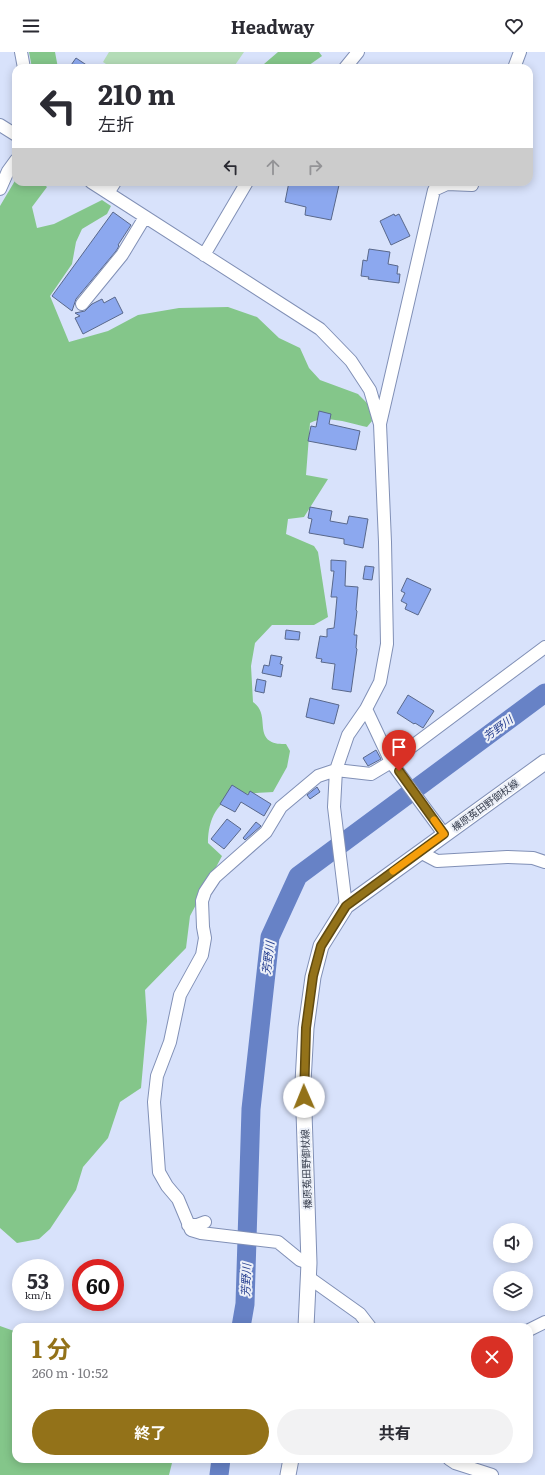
<!DOCTYPE html>
<html lang="ja">
<head>
<meta charset="utf-8">
<style>
  body { margin:0; font-family:Literata,"Noto Sans JP",serif; background:#f2f2f3; color:#2b2b33; height:100vh; display:flex; flex-direction:column; font-size:15px; white-space:nowrap }
  * { box-sizing:border-box; margin:0 }
  p { font-size:13px; color:#7c7c81 }
  .icon { flex:none; width:22px; height:22px; fill:none; stroke:currentColor; stroke-width:2; stroke-linecap:round; stroke-linejoin:round }
  .map { position:relative; flex:1; overflow:hidden }
  .details { position:absolute; left:12px; top:1271px; width:521px; height:140px; display:flex; flex-direction:column; background:#fff; border-radius:12px; box-shadow:0 2px 10px #0003 }
  .details>* { flex:none }
  .hud { position:absolute; left:12px; top:12px; width:521px; height:122px; border-radius:12px; box-shadow:0 2px 10px #0003; background:#fff; color:#2b2b33; overflow:hidden }
  .controls { position:absolute; left:493px; top:1171px; display:grid; gap:8px }
  .controls a { display:grid; place-items:center; width:40px; height:40px; border-radius:50%; background:#fff; box-shadow:0 2px 10px #0003; font-size:20px }
  .speed { position:absolute; left:12px; top:1207px; display:flex; gap:8px; font-size:20px; font-weight:700; text-align:center }
  .speed>* { display:grid; place-content:center; width:52px; height:52px; border-radius:50%; background:#fff; box-shadow:0 2px 10px #0003; line-height:1 }
  .speed small { font-size:10px; font-weight:400 }
  .speed .limit { border:6px solid #d22; background:#fff; color:#111 }
  .pin { position:absolute; display:grid; place-items:center; width:34px; height:34px; color:#fff; margin:-41px -17px; border-radius:50% 50% 50% 0; rotate:-45deg; box-shadow:0 0 4px #0007 }
  .pin .icon { rotate:45deg }
  .me { position:absolute; width:44px; margin:-22px; rotate:359deg; stroke-linejoin:round; filter:drop-shadow(0 0 3px #0008) }
  .turn { display:flex; align-items:center; gap:14px; height:84px; padding:0 20px; font-size:18px }
  .turn .icon { width:52px; height:52px; stroke-width:2.5 }
  .turn b { display:block; font-size:28px; line-height:34px }
  .lanes { display:flex; align-items:center; height:38px; padding:0 20px; background:#0003; justify-content:center; gap:20px; direction:ltr }
  .lanes .off { opacity:.35 }
  .round { display:grid; place-items:center; flex:none; width:42px; height:42px; border-radius:21px; background:#f2f2f3 }
  .summary { display:flex; align-items:center; justify-content:space-between; height:68px; padding:0 20px }
  h1 { font-size:24px; font-weight:700; line-height:30px; color:#937219 }
  .primary-button { display:flex; gap:8px; margin-top:auto; padding:8px 20px }
  .primary-button a { flex:1; height:46px; border-radius:24px; background:#937219; color:#fff; font-size:16px; font-weight:700; line-height:46px; text-align:center }
  .primary-button a+a { background:#f2f2f3; color:#2b2b33 }
  header { display:flex; justify-content:space-between; align-items:center; height:52px; padding:0 20px; background:#fff; font-size:18px; font-weight:700 }
  .map>svg:first-child { display:block }
  .green { fill:#b4dcb7 }
  .forest { fill:#84c68a }
  .lines { fill:none; stroke-linecap:round; stroke-linejoin:round }
  .river { stroke:#6782c6; stroke-width:19 }
  .building { fill:#8ca8ef; stroke:#59688b }
  .minor-casing { stroke:#8190b6; stroke-width:14 }
  .major-casing { stroke:#8190b6; stroke-width:17 }
  .minor { stroke:#fff; stroke-width:12 }
  .major { stroke:#fff; stroke-width:15 }
  .route-casing { stroke:#604a10; stroke-width:10 }
  .route { stroke:#937219; stroke-width:7 }
  .slow { stroke:#f59e0b; stroke-width:7 }
  .labels { text-anchor:middle; stroke-width:4; stroke-linejoin:round; paint-order:stroke }
  .street-label { font-size:10px; fill:#353c4c; stroke:#ecf0f8 }
  .water-label { font-size:11px; font-style:italic; fill:#253e8f; stroke:#ecf0f8 }
</style>
</head>
<body>
<header><svg class="icon" aria-label="menu" viewBox="0 0 24 24"><path d="M4 6h16M4 12h16M4 18h16"/></svg>Headway<svg class="icon" aria-label="heart" viewBox="0 0 24 24"><path d="M12 20l-8-8c-3-5 5-10 8-4 3-6 11-1 8 4z"/></svg></header>
<div class="map">
<svg width="545" height="1423" viewBox="0 0 545 1423">
  <rect width="100%" height="100%" fill="#d8e2fb"/>
  <path class="green" d="M109 0H244L233 16H112L103 10Z"/>
  <path class="forest" d="M29 0H55L58 16H32Z
    M278 0H319L322 4 305 16H265L264 12Z
    M16 127V130H42L47 135 32 155 37 176 54 172 102 148 111 154 107 162 82 177 76 190 72 212 50 244 69 290 108 279 138 263 179 256 228 255 257 265 279 286 300 296 309 316 320 328 358 342 369 353 372 369 367 375C350 372 327 362 310 371L306 423 328 427 304 465 288 467 286 482 314 494 318 500 328 565 314 573H272L255 591 251 614 253 650C269 661 257 681 270 689 274 692 281 692 286 692L290 699 287 715 273 740C262 741 239 741 230 746 213 755 208 774 208 791L222 804 190 864 186 896 145 938 147 969 141 1036 120 1050 108 1086 83 1115 76 1138 50 1177 39 1187 17 1191 0 1176V154Z
    M0 1274 14 1279 16 1283V1407H173L169 1423H0Z"/>
  <g class="lines">
    <path class="river" d="M241 1275 245 1252 251 1057 270 885 298 824 545 641
      M219 1423 221 1407"/>
  </g>
  <path class="building" d="M76 6 91 16H69Z
    M289 130H328L339 133 331 168 305 163 306 155 285 150Z
    M113 160 131 173 118 193 119 194 116 199 76 247 72 259 52 244Z
    M394 162 395 164 399 162 410 184 391 193 380 169Z
    M369 197 390 200 388 212 398 214 397 222H400L399 231 368 227 369 225 361 224 363 208 367 209Z
    M115 245 123 261 83 282 75 266 80 264 75 261 85 259 92 252 102 247 104 251Z
    M319 359 331 362 329 372 360 379 356 398 308 389 311 374 316 375Z
    M310 455 332 459 330 469 347 472 349 464 368 467 363 496 344 492V487L309 481 312 467 308 466Z
    M331 508 346 509 345 534 358 535 356 558 357 559 354 583H357L356 596 357 597 351 640 332 637 335 612 321 610 322 607 316 606 320 584 327 585V577L334 576 335 567 337 545H331L334 519H331Z
    M365 514 374 515 372 528 363 527Z
    M407 526 431 537 418 563 405 557 407 552 401 549 405 541 401 539Z
    M286 578 300 580 299 588 285 587Z
    M271 603 282 605 280 612 283 613 281 625 262 621 264 613 269 614Z
    M257 627 266 629 264 641 255 639Z
    M408 643 434 659 423 676 415 671 414 672 397 661Z
    M310 646 339 653 334 672 306 665Z
    M376 698 381 707 368 714 363 706Z
    M232 733 248 743 250 739 271 752 264 764 241 750 235 760 220 752Z
    M317 735 320 740 310 747 307 743Z
    M227 767 241 777 224 797 211 787Z
    M256 770 261 774 245 788 243 786Z"/>
  <g class="lines">
    <defs>
      <path id="minor" d="M21 0 24 16
        M345 16 358 0
        M514 16 520 0
        M0 73 16 83
        M91 130 320 277 351 309 370 338 380 372 385 490 387 592 380 630 366 657 348 683 336 718 334 755 346 854
        M0 137 8 119 16 108
        M108 141 115 130
        M204 203 247 130
        M82 252 122 203 145 165
        M380 372 434 138 447 132 472 133 473 130
        M366 657 391 710 444 782
        M420 800 437 809 507 805 533 806 545 810
        M188 1173H197L205 1170
        M309 1211 300 1208 278 1190 201 1181 191 1178 178 1147 167 1134 159 1120 154 1050 157 1024 170 990 180 943 202 903 205 886 203 875 202 849 205 840 215 825 266 780 281 755 318 724 336 718 371 722 391 710 545 595
        M308 1225 360 1262 370 1275
        M529 1278 545 1270
        M449 1407 455 1411 492 1423"/>
      <path id="major" d="M306 1275 309 1211 303 1030 306 976 313 925 321 894 346 854 545 710
        M288 1423 291 1407"/>
    </defs>
    <use href="#minor" class="minor-casing"/>
    <use href="#major" class="major-casing"/>
    <use href="#minor" class="minor"/>
    <use href="#major" class="major"/>
  </g>
  <g class="lines">
    <defs>
      <path id="route" d="M304 1045 306 976 313 924 321 894 346 854 444 782 399 719"/>
    </defs>
    <use href="#route" class="route-casing"/>
    <use href="#route" class="route"/>
    <path class="slow" d="M393 819 444 782 434 768"/>
  </g>
  <g class="labels">
    <g class="street-label">
      <text transform="translate(485 753) rotate(-36)" y="4">榛原菟田野御杖線</text>
      <text transform="translate(306 1117) rotate(-92)" y="4">榛原菟田野御杖線</text>
    </g>
    <g class="water-label">
      <text transform="translate(498 676) rotate(-36)" y="4">芳野川</text>
      <text transform="translate(268 906) rotate(-83)" y="4">芳野川</text>
      <text transform="translate(246 1228) rotate(-88)" y="4">芳野川</text>
    </g>
  </g>
</svg>
<div class="controls">
<a><svg class="icon" aria-label="sound" viewBox="0 0 24 24"><path d="M4 9h4l5-4v14l-5-4H4zM17 9q2 3 0 6"/></svg></a>
<a><svg class="icon" aria-label="layers" viewBox="0 0 24 24"><path d="M12 4l9 5-9 5-9-5zM3 14l9 5 9-5"/></svg></a>
</div>
<div class="speed"><div>53<small>km/h</small></div><div class="limit">60</div></div>
<div class="pin" style="left:399px;top:719px;background:#d93025"><svg class="icon" aria-label="arrive" viewBox="0 0 24 24"><path d="M6 21V4h12l-3 4 3 4H6"/></svg></div>
<svg class="me" style="left:304px;top:1045px" viewBox="-20 -20 40 40"><circle r="19" fill="#fff"/><path d="M0-13L10 11 0 6-10 11z" fill="#937219"/></svg>
<div class="hud">
<div class="turn"><svg class="icon" aria-label="left" viewBox="0 0 24 24"><path d="M17 20v-9H6M10 6l-5 5 5 5"/></svg><div><b>210 m</b>左折</div></div>
<div class="lanes"><svg class="icon" aria-label="left" viewBox="0 0 24 24"><path d="M17 20v-9H6M10 6l-5 5 5 5"/></svg><svg class="icon off" aria-label="ahead" viewBox="0 0 24 24"><path d="M12 20V5M6 11l6-6 6 6"/></svg><svg class="icon off" aria-label="right" viewBox="0 0 24 24"><path d="M7 20v-9h11M14 6l5 5-5 5"/></svg></div>
</div>
<section class="details">
<div class="summary"><div><h1>1 分</h1><p>260 m · 10:52</p></div><a class="round" style="background:#d93025;color:#fff"><svg class="icon" aria-label="close" viewBox="0 0 24 24"><path d="M6 6l12 12M18 6L6 18"/></svg></a></div>
<div class="primary-button"><a>終了</a><a>共有</a></div>
</section>
</div>
</body>
</html>
